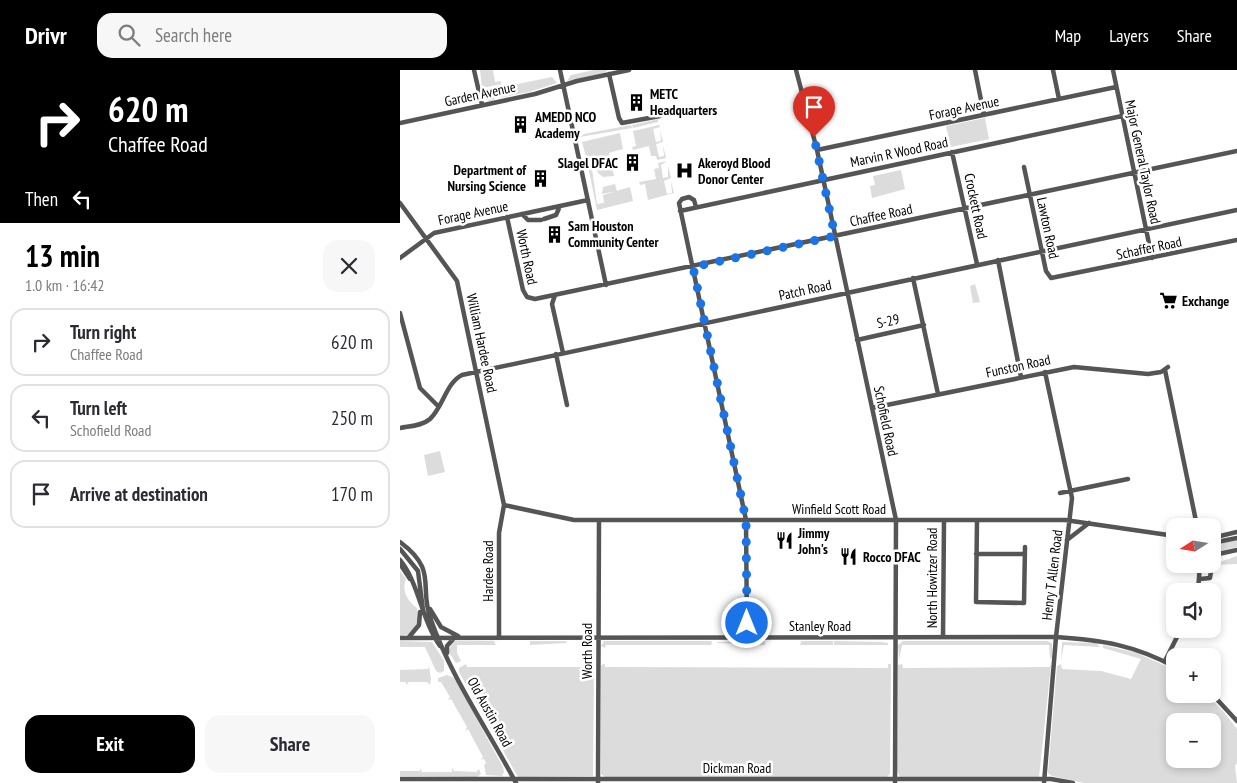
<!DOCTYPE html>
<html lang="en">
<head>
<meta charset="utf-8">
<style>
  body { margin:0; font-family:"PT Sans Narrow",sans-serif; background:#f7f7f7; color:#2b2b33; height:100vh; display:flex; flex-direction:column; font-size:19px; white-space:nowrap }
  * { box-sizing:border-box; margin:0 }
  p { font-size:16px; color:#7c7c81 }
  .icon { flex:none; width:28px; height:28px; fill:none; stroke:currentColor; stroke-width:2; stroke-linecap:round; stroke-linejoin:round }
  .map { position:relative; flex:1; overflow:hidden }
  .side { display:flex; flex-direction:column; background:#fff; width:400px }
  .side>* { flex:none }
  .banner { background:#000; color:#fff; overflow:hidden }
  .needle { width:32px; rotate:258deg }
  .buttons { position:absolute; left:766px; top:448px; display:grid; gap:10px }
  .buttons a { display:grid; place-items:center; width:55px; height:55px; border-radius:10px; background:#fff; box-shadow:0 2px 8px #0003; font-size:25px }
  .pin { position:absolute; display:grid; place-items:center; width:42px; height:42px; color:#fff; margin:-51px -21px; border-radius:50% 50% 50% 0; rotate:-45deg; box-shadow:0 0 5px #0007 }
  .pin .icon { rotate:45deg }
  .me { position:absolute; width:55px; margin:-28px; rotate:0deg; stroke-linejoin:round; filter:drop-shadow(0 0 4px #0008) }
  .turn { display:flex; align-items:center; gap:18px; height:105px; padding:0 25px; font-size:22px }
  .turn .icon { width:65px; height:65px; stroke-width:2.5 }
  .turn b { display:block; font-size:35px; line-height:42px }
  .then { display:flex; align-items:center; height:48px; padding:0 25px; background:#0003; gap:10px; font-size:19px }
  .round { display:grid; place-items:center; flex:none; width:52px; height:52px; border-radius:15px; background:#f7f7f7 }
  .head { display:flex; align-items:center; justify-content:space-between; height:85px; padding:0 25px }
  h1 { font-size:30px; font-weight:800; line-height:38px; color:#000 }
  .primary-button { display:flex; gap:10px; margin-top:auto; padding:10px 25px }
  .primary-button a { flex:1; height:58px; border-radius:15px; background:#000; color:#fff; font-size:20px; font-weight:800; line-height:58px; text-align:center }
  .primary-button a+a { background:#f7f7f7; color:#2b2b33 }
  ul { padding:0; list-style:none }
  li { display:flex; align-items:center; gap:15px; height:68px; margin:0 10px 8px; padding:0 15px; border:2px solid #e1e1e2; border-radius:15px }
  li div { flex:1 }
  li b { display:block; font-size:19px }
  li em { font-style:normal }
  header { display:flex; align-items:center; gap:30px; box-sizing:border-box; height:70px; padding:0 25px; background:#000; color:#fff }
  header strong { font-size:24px }
  nav { display:flex; gap:28px; margin-inline-start:auto; font-size:18px }
  .search { width:350px; height:45px; background:#f7f7f7; display:flex; align-items:center; gap:12px; box-sizing:border-box; padding:0 18px; border-radius:15px; color:#7c7c81; font-size:19px }
  main { display:flex; flex:1; min-height:0 }
  .map>svg:first-child { display:block }
  .green { fill:#dcdcdc; fill-rule:evenodd }
  .lines { fill:none; stroke-linecap:round; stroke-linejoin:round }
  .minor { stroke:#555; stroke-width:4.5 }
  .route { stroke:#1a73e8; stroke-width:9; stroke-dasharray:0 16.2 }
  .labels { text-anchor:middle; stroke-width:5; stroke-linejoin:round; paint-order:stroke }
  .street-label { font-size:14px; fill:#000; stroke:#fff }
  .poi-label { font-size:14px; font-weight:bold; fill:#000; stroke:#fff; text-anchor:start }
</style>
</head>
<body>
<header>
<strong>Drivr</strong>
<div class="search"><svg class="icon" aria-label="search" viewBox="0 0 24 24"><circle cx="10" cy="10" r="6"/><path d="M15 15l6 6"/></svg>Search here</div>
<nav><a>Map</a><a>Layers</a><a>Share</a></nav>
</header>
<main>
<section class="side">
<div class="banner">
<div class="turn"><svg class="icon" aria-label="right" viewBox="0 0 24 24"><path d="M7 20v-9h11M14 6l5 5-5 5"/></svg><div><b>620 m</b>Chaffee Road</div></div>
<div class="then">Then<svg class="icon" aria-label="left" viewBox="0 0 24 24"><path d="M17 20v-9H6M10 6l-5 5 5 5"/></svg></div>
</div>
<div class="head"><div><h1>13 min</h1><p>1.0 km · 16:42</p></div><a class="round"><svg class="icon" aria-label="close" viewBox="0 0 24 24"><path d="M6 6l12 12M18 6L6 18"/></svg></a></div>
<ul>
<li><svg class="icon" aria-label="right" viewBox="0 0 24 24"><path d="M7 20v-9h11M14 6l5 5-5 5"/></svg><div><b>Turn right</b><p>Chaffee Road</p></div><em>620 m</em></li>
<li><svg class="icon" aria-label="left" viewBox="0 0 24 24"><path d="M17 20v-9H6M10 6l-5 5 5 5"/></svg><div><b>Turn left</b><p>Schofield Road</p></div><em>250 m</em></li>
<li><svg class="icon" aria-label="arrive" viewBox="0 0 24 24"><path d="M6 21V4h12l-3 4 3 4H6"/></svg><div><b>Arrive at destination</b></div><em>170 m</em></li>
</ul>
<div class="primary-button"><a>Exit</a><a>Share</a></div>
</section>
<div class="map">
<svg width="837" height="713" viewBox="0 0 837 713">
  <rect width="100%" height="100%" fill="#fff"/>
  <path class="green" d="M80 0H93L95 12 100 11 102 14 82 18Z
    M194 0H208L204 3 167 11 171 5Z
    M152 7 157 13 129 22 99 28 98 18Z
    M84 25a6 6 0 1 1 12 0a6 6 0 1 1-12 0Z
    M585 48 589 69 551 77 546 56Z
    M258 49V52L233 58 232 55Z
    M231 55 232 58 180 67 184 64Z
    M259 55 260 57 253 59 256 72 261 71 260 60 263 72 256 74 259 87 264 86 263 75 266 88 257 90 256 86H251L249 76 233 80 232 77 236 76 233 61Z
    M220 63 223 79 209 83 214 106 203 107 198 103 195 94 187 90 182 72Z
    M267 91 261 95 263 108 268 107V96L271 108 264 111 267 124 272 123 271 111 274 123 248 130 245 114 240 115 239 112 256 109 254 99 259 98 258 93Z
    M188 96 192 99 197 134 204 133 203 125 230 117 233 131 197 140Z
    M501 100 505 119 472 128 470 116 475 115 473 106Z
    M215 114 217 121 202 124 203 117Z
    M575 214 580 232 573 233 570 216Z
    M40 381 45 402 28 406 24 385Z
    M837 469V477L813 483 812 475Z
    M837 486V494L816 495 817 493Z
    M0 501 6 509C1 520 8 532 17 538L18 551 14 560 7 565 0 566Z
    M0 571 32 572 44 591V601L40 603 36 601 25 577H0Z
    M54 571H94L96 575H57V583L61 591 56 593 48 581Z
    M130 571H166L167 573 130 575Z
    M204 571H311L312 572 311 575H206L205 578 201 576Z
    M365 571V575L317 573 318 572Z
    M401 571H433V575H400Z
    M434 571 481 572 488 573V575H434Z
    M503 571H647L652 573V587L650 589 649 575H502L499 590 498 575Z
    M662 572 696 573 700 577 664 575 661 590Z
    M703 575 737 583 772 599 775 601V624H806L824 642 837 659V694L835 695 837 713H684L652 706 648 703 657 596 661 594 662 599 701 601 731 609 741 589 703 578ZM775 651H812V689H775Z
    M66 594 67 597H190L191 594H194L193 706 118 707 59 602V598Z
    M203 594H205V597L488 598V594H491L490 704 487 707H205L201 704V596Z
    M502 594 503 598 649 597 651 595 639 707H500L497 701 498 595Z
    M29 596 31 609 30 615 27 612H9L6 615V612H0V600L28 599Z
    M47 605 54 608 103 697 104 702 102 706 86 705 84 695 86 693 84 689 81 690 83 687 68 659 65 661 67 657 51 629 48 630 50 627 41 612H38V608Z
    M20 698 22 702H52V698L54 701 76 702 79 699 81 704 77 707 0 706V701H20Z"/>
  <g class="lines">
    <path class="minor" d="M74 0 82 35
      M160 0 206 215
      M396 0 417 80 496 450 495 713
      M575 0 584 45
      M653 0 659 29
      M713 0 752 188
      M209 4 219 48 222 53 260 46
      M0 53 135 24 177 11 229 0
      M417 80 716 17
      M552 82 577 194
      M624 97 646 201 651 208 837 170
      M0 133 57 211 104 435 99 463V567
      M296 137 294 130 289 127 282 129 279 133 346 450 347 567
      M280 141 722 46
      M122 144 128 150H141
      M107 147 123 220 127 227 135 229 837 81
      M144 149 156 145 160 136
      M0 188 34 163 188 130
      M598 190 621 307
      M513 208 538 324
      M155 225 152 234 163 283
      M0 243 20 318 38 336
      M457 270 524 255
      M156 284 167 335
      M765 300 797 456
      M472 338 674 297 748 304 761 302 768 297
      M0 358C10 356 22 356 30 349 43 337 46 313 62 305L837 140
      M660 423 728 409
      M104 435 174 450H665L775 466
      M577 450 576 532 624 533 625 477
      M812 468 837 462
      M667 470 689 453
      M0 472C39 501 18 516 31 550 51 607 88 660 116 713
      M812 473 837 468
      M0 479 18 501 23 540
      M576 484H625
      M0 490C19 513 21 549 40 576
      M812 490 814 485 837 480
      M0 494 10 509
      M800 509 810 508 812 494
      M798 521 800 494
      M30 539 41 557 58 566
      M9 567 19 555 20 542
      M543 567 544 450
      M0 568 656 567C702 570 734 575 775 597
      M47 583V576L55 567
      M765 591 781 559
      M812 624 837 651
      M0 709H651L673 713
      M198 713 199 450
      M644 713 656 567 672 428 645 302"/>
  </g>
  <g class="lines">
    <path class="route" d="M347 553 346 450 293 197 435 166 414 67"/>
  </g>
  <defs>
    <symbol id="building-bare" viewBox="-9 -9 18 18"><path d="M-4-6H4V6H1V3H-1V6H-4ZM-2.5-4.3h1.7v1.8h-1.7ZM.8-4.3h1.7v1.8H.8ZM-2.5-1h1.7V.8h-1.7ZM.8-1h1.7V.8H.8Z" fill="#000" stroke="#fff" stroke-width="2.5" paint-order="stroke"/></symbol>
    <symbol id="hospital-bare" viewBox="-9 -9 18 18"><path d="M-5-5h3v3.5h4V-5h3V5h-3V1.5h-4V5h-3Z" fill="#000" stroke="#fff" stroke-width="2.5" paint-order="stroke"/></symbol>
    <symbol id="supermarket-bare" viewBox="-9 -9 18 18"><path d="M-6-5.5h2.5l.6 2H6L4.5 2H-2.5L-4.4-4H-6ZM-1.5 3.2a1.3 1.3 0 1 0 .1 0ZM3 3.2a1.3 1.3 0 1 0 .1 0Z" fill="#000" stroke="#fff" stroke-width="2.5" paint-order="stroke"/></symbol>
    <symbol id="restaurant-bare" viewBox="-9 -9 18 18"><path d="M-5-6h1v4h1v-4h1v4h1v-4h1v5L-1.5 .5V6h-2V.5L-5-1ZM5-6V6H3V1.5H1.5Q1.5-4 5-6Z" fill="#000" stroke="#fff" stroke-width="2.5" paint-order="stroke"/></symbol>
  </defs>
  <g fill-rule="evenodd">
    <use href="#building-bare" x="224" y="20" width="25" height="25"/>
    <use href="#building-bare" x="108" y="42" width="25" height="25"/>
    <use href="#building-bare" x="220" y="80" width="25" height="25"/>
    <use href="#hospital-bare" x="272" y="88" width="25" height="25"/>
    <use href="#building-bare" x="128" y="96" width="25" height="25"/>
    <use href="#building-bare" x="142" y="152" width="25" height="25"/>
    <use href="#supermarket-bare" x="756" y="218" width="25" height="25"/>
    <use href="#restaurant-bare" x="372" y="458" width="25" height="25"/>
    <use href="#restaurant-bare" x="436" y="474" width="25" height="25"/>
  </g>
  <g class="labels">
    <g class="street-label">
      <text transform="translate(80 24) rotate(-12)" y="5">Garden Avenue</text>
      <text transform="translate(564 38) rotate(-12)" y="5">Forage Avenue</text>
      <text transform="translate(499 82) rotate(-12)" y="5">Marvin R Wood Road</text>
      <text transform="translate(743 92) rotate(78)" y="5">Major General Taylor Road</text>
      <text transform="translate(576 136) rotate(78)" y="5">Crockett Road</text>
      <text transform="translate(73 143) rotate(-12)" y="5">Forage Avenue</text>
      <text transform="translate(481 145) rotate(-12)" y="5">Chaffee Road</text>
      <text transform="translate(648 158) rotate(78)" y="5">Lawton Road</text>
      <text transform="translate(749 178) rotate(-12)" y="5">Schaffer Road</text>
      <text transform="translate(127 187) rotate(78)" y="5">Worth Road</text>
      <text transform="translate(405 220) rotate(-12)" y="5">Patch Road</text>
      <text transform="translate(488 251) rotate(-12)" y="5">S-29</text>
      <text transform="translate(82 273) rotate(78)" y="5">William Hardee Road</text>
      <text transform="translate(618 296) rotate(-12)" y="5">Funston Road</text>
      <text transform="translate(486 351) rotate(78)" y="5">Schofield Road</text>
      <text x="439" y="444">Winfield Scott Road</text>
      <text transform="translate(88 501) rotate(-90)" y="5">Hardee Road</text>
      <text transform="translate(652 505) rotate(-83)" y="5">Henry T Allen Road</text>
      <text transform="translate(532 508) rotate(-90)" y="5">North Howitzer Road</text>
      <text x="420" y="561">Stanley Road</text>
      <text transform="translate(187 581) rotate(-90)" y="5">Worth Road</text>
      <text transform="translate(90 642) rotate(61)" y="5">Old Austin Road</text>
      <text x="337" y="703">Dickman Road</text>
    </g>
    <g class="poi-label">
      <text x="250" y="29">METC<tspan x="250" dy="16">Headquarters</tspan></text>
      <text x="135" y="52">AMEDD NCO<tspan x="135" dy="16">Academy</tspan></text>
      <text x="218" y="98" text-anchor="end">Slagel DFAC</text>
      <text x="298" y="98">Akeroyd Blood<tspan x="298" dy="16">Donor Center</tspan></text>
      <text x="126" y="105" text-anchor="end">Department of<tspan x="126" dy="16">Nursing Science</tspan></text>
      <text x="168" y="161">Sam Houston<tspan x="168" dy="16">Community Center</tspan></text>
      <text x="782" y="236">Exchange</text>
      <text x="398" y="468">Jimmy<tspan x="398" dy="16">John's</tspan></text>
      <text x="463" y="492">Rocco DFAC</text>
    </g>
  </g>
</svg>
<div class="buttons">
<a><svg class="needle" viewBox="-14 -14 28 28"><path d="M0-13l5 13h-10z" fill="#e53935"/><path d="M0 13l5-13h-10z" fill="#7c7c81"/></svg></a>
<a><svg class="icon" aria-label="sound" viewBox="0 0 24 24"><path d="M4 9h4l5-4v14l-5-4H4zM17 9q2 3 0 6"/></svg></a>
<a>+</a>
<a>−</a>
</div>
<div class="pin" style="left:414px;top:67px;background:#d93025"><svg class="icon" aria-label="arrive" viewBox="0 0 24 24"><path d="M6 21V4h12l-3 4 3 4H6"/></svg></div>
<svg class="me" style="left:347px;top:553px" viewBox="-20 -20 40 40"><circle r="17" fill="#1a73e8" stroke="#fff" stroke-width="3"/><path d="M0-11L8 9 0 5-8 9z" fill="#fff"/></svg>
</div>
</main>
</body>
</html>
